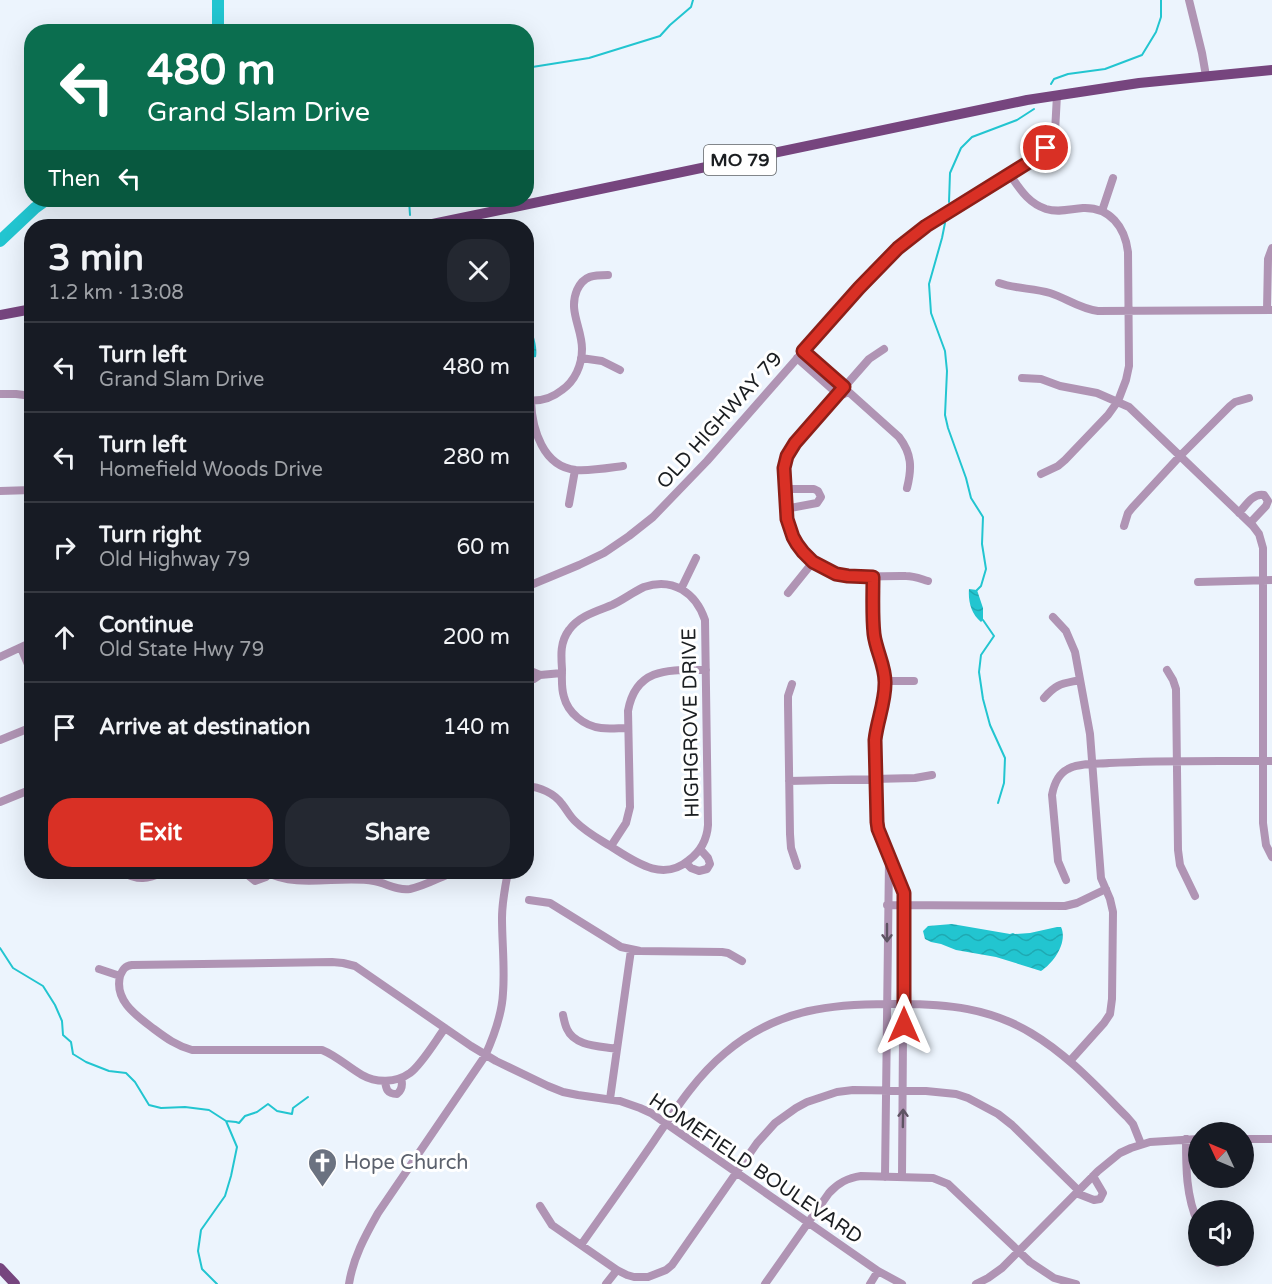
<!DOCTYPE html>
<html lang="en">
<head>
<meta charset="utf-8">
<style>
  body { margin:0; font-family:"Varela Round",sans-serif; background:#242831; color:#f1f3f6; height:100vh; display:flex; flex-direction:column; font-size:22px; white-space:nowrap }
  * { box-sizing:border-box; margin:0 }
  p { font-size:20px; color:#9ea1a6 }
  .icon { flex:none; width:33px; height:33px; fill:none; stroke:currentColor; stroke-width:2; stroke-linecap:round; stroke-linejoin:round }
  .map { position:relative; flex:1; overflow:hidden }
  .sheet { position:absolute; left:24px; top:219px; width:510px; height:660px; display:flex; flex-direction:column; background:#171b24; border-radius:24px; box-shadow:0 6px 24px #0002 }
  .sheet>* { flex:none }
  .hud { position:absolute; left:24px; top:24px; width:510px; height:183px; border-radius:24px; box-shadow:0 6px 24px #0002; background:#0b6e4f; color:#fff; overflow:hidden }
  .needle { width:39px; rotate:314deg }
  .fabs { position:absolute; left:1188px; top:1122px; display:grid; gap:12px }
  .fabs a { display:grid; place-items:center; width:66px; height:66px; border-radius:50%; background:#171b24; box-shadow:0 6px 24px #0002; font-size:30px }
  .pin { position:absolute; display:grid; place-items:center; width:51px; height:51px; color:#fff; margin:-26px; border:3px solid #fff; border-radius:50%; box-shadow:0 2px 6px #0007 }
  .me { position:absolute; width:66px; margin:-33px; rotate:0deg; stroke-linejoin:round; filter:drop-shadow(0 0 4px #0008) }
  .turn { display:flex; align-items:center; gap:21px; height:126px; padding:0 24px; font-size:27px }
  .turn .icon { width:78px; height:78px; stroke-width:2.5 }
  .turn b { display:block; font-size:42px; line-height:51px }
  .then { display:flex; align-items:center; height:57px; padding:0 24px; background:#0003; gap:12px; font-size:22px }
  .round { display:grid; place-items:center; flex:none; width:63px; height:63px; border-radius:24px; background:#242831 }
  .headline { display:flex; align-items:center; justify-content:space-between; height:102px; padding:0 24px }
  h1 { font-size:36px; font-weight:700; line-height:45px }
  .cta { display:flex; gap:12px; margin-top:auto; padding:12px 24px }
  .cta a { flex:1; height:69px; border-radius:24px; background:#d93025; color:#fff; font-size:24px; font-weight:700; line-height:69px; text-align:center }
  .cta a+a { background:#242831; color:#f1f3f6 }
  ul { padding:0; list-style:none }
  li { display:flex; align-items:center; gap:18px; height:90px; padding:0 24px; border-top:2px solid #363941 }
  li div { flex:1 }
  li b { display:block; font-size:22px }
  li em { font-style:normal }
  .map>svg:first-child { display:block }
  .water { fill:url(#water-waves) }
  .lines { fill:none; stroke-linecap:round; stroke-linejoin:round }
  .stream { stroke:#22c5d0; stroke-width:2 }
  .river { stroke:#22c5d0; stroke-width:12 }
  .minor { stroke:#b094b4; stroke-width:8 }
  .major { stroke:#76457e; stroke-width:10 }
  .oneway { stroke:#5e5363 }
  .route-casing { stroke:#8d1f18; stroke-width:15 }
  .route { stroke:#d93025; stroke-width:10 }
  .labels { text-anchor:middle; stroke-width:6; stroke-linejoin:round; paint-order:stroke }
  .shield { fill:#fff; stroke:#5f6264; stroke-width:1.5 }
  .shield-label { font-size:18px; font-weight:bold; fill:#1b1e21 }
  .street-label { font-size:20px; fill:#1b1e21; stroke:#fff }
  .worship-label { font-size:20px; fill:#5b616d; stroke:#fff; text-anchor:start }
</style>
</head>
<body>
<div class="map">
<svg width="1272" height="1284" viewBox="0 0 1272 1284">
  <defs>
    <pattern id="water-waves" width="16" height="10" patternUnits="userSpaceOnUse" patternTransform="scale(1.5)"><rect width="16" height="10" fill="#22c5d0"/><path d="M0 5q4-4 8 0t8 0" fill="none" stroke="#1ea9b2"/></pattern>
  </defs>
  <rect width="100%" height="100%" fill="#ecf4fd"/>
  <path class="water" d="M527 319C532 330 538 345 536 357L531 358 527 356Z
    M969 589 977 590 983 608V620L981 622C971 614 968 601 969 589Z
    M952 924 1010 934 1013 933 1015 934 1030 933 1057 927H1061C1068 942 1054 963 1041 971L996 957 956 950 941 944 931 942 925 939 923 931 928 926Z"/>
  <g class="lines">
    <path class="stream" d="M526 68 589 58 660 36 670 25 691 7 693 0
      M1051 84 1054 79 1068 74 1105 69 1142 55 1156 32 1161 17V0
      M409 200 410 215
      M949 202 950 173 961 148 972 137 1017 120 1034 109
      M945 223 942 238 929 284 931 313 945 351 947 371 945 415 948 428 966 478 971 498 983 517 982 544 986 569 981 586 977 590
      M983 620 994 636 981 655 979 672 983 699 990 725 1005 758 1004 783 998 803
      M0 948 13 968 43 986 55 1005 62 1021 63 1035 71 1042 73 1054 86 1062 109 1071 126 1073 135 1082 149 1105 161 1108 185 1107 209 1110 226 1121 237 1147 231 1176 225 1196 201 1230 198 1251 202 1269 217 1284
      M226 1121 236 1122 239 1123 245 1116 257 1112 268 1104 277 1111 292 1114 293 1108 308 1097"/>
    <path class="river" d="M218 0V32
      M0 241 35 208 46 200"/>
    <path class="minor" d="M1189 0 1202 53 1206 76
      M1010 175C1020 189 1028 203 1046 209 1059 213 1070 209 1083 208 1110 207 1125 227 1128 252L1129 366 1126 380 1118 401 1108 415 1065 460 1058 466 1041 474
      M1102 211 1113 178
      M999 283C1016 289 1033 288 1050 293 1066 298 1080 309 1098 311L1272 310
      M1267 310 1268 259 1272 248
      M884 349 869 359 790 449C782 467 785 485 785 504 785 519 790 535 799 547 827 585 866 575 906 576 914 576 921 579 928 581
      M803 351 899 437C912 454 912 468 907 488
      M581 358 602 361 620 370
      M797 358 832 389 844 394
      M1022 378 1041 379 1060 386 1097 393 1129 407 1253 526 1259 534 1263 548V823L1266 845 1272 857
      M0 394H16L32 396
      M526 400C539 402 552 398 562 390 575 381 582 365 582 349 582 328 568 311 577 290 584 275 594 275 608 275
      M531 401C532 429 543 467 576 470 591 471 608 468 623 466
      M0 491 32 490
      M569 504 575 470
      M785 509 817 503 821 497 818 491 814 489H785
      M1239 513C1246 505 1253 493 1264 495L1268 501 1266 506 1250 523
      M1124 526 1128 513 1132 508 1180 456 1230 406 1235 402 1249 398
      M873 577C873 595 872 615 874 634 876 651 886 667 885 684 885 704 877 721 875 740L878 829 904 893 902 1177
      M1198 582 1272 580
      M526 587 579 565 604 553 629 536 653 517 707 461 859 288 898 248 926 226 1034 159C1043 152 1052 144 1055 132L1057 95
      M681 589 696 558
      M788 593 813 562
      M1053 617 1066 631 1075 652 1090 734 1101 878 1110 899 1113 912 1112 999 1110 1014 1104 1023 1070 1061
      M21 648 32 674
      M0 657 32 642
      M1167 670 1173 680 1176 689 1178 850 1180 865 1195 896
      M526 672H533L540 675 562 673
      M526 680 534 679 540 675
      M886 681H914
      M792 684 788 696V704L790 834 791 848 797 866
      M1044 698C1057 683 1062 684 1080 680
      M0 740 32 727
      M789 781 915 778 932 775
      M526 786C540 787 554 793 562 804 567 810 570 817 576 822 586 832 599 839 610 846 634 861 662 883 689 860 701 851 707 840 708 825L705 620C696 593 673 577 644 587 633 592 623 600 612 605 597 611 579 616 569 630 560 642 561 655 562 669 562 678 561 688 564 697 568 713 584 726 601 728 609 729 619 728 628 728
      M0 802 32 789
      M611 846 626 823 630 807 628 711C636 666 671 670 706 670
      M686 863 691 868 699 871 707 869 710 864 708 858 700 849
      M122 872C138 881 148 879 164 872
      M248 872 250 877 255 881 266 877 270 873
      M267 872C296 889 340 875 374 881 386 883 397 891 410 889 425 886 440 877 454 872
      M1066 880 1058 861 1052 795C1054 784 1058 774 1068 769 1078 763 1098 764 1109 763 1164 760 1218 761 1272 761
      M529 900 550 903 621 947 640 951 722 952 728 953 742 961
      M887 905 1065 906 1077 903 1106 889
      M99 969 120 976C123 969 125 966 132 965L332 962 343 963 355 966 471 1046 496 1061 548 1086 563 1092 578 1095 620 1101 640 1108 651 1113 878 1271 902 1284
      M120 976C114 1001 137 1016 154 1029 166 1038 177 1046 192 1050H322C337 1056 348 1067 362 1075 376 1083 396 1083 410 1073 422 1064 436 1040 445 1028
      M563 1015C564 1020 565 1025 567 1029 575 1047 601 1046 617 1049
      M385 1081C386 1089 387 1094 397 1094 402 1090 403 1085 401 1078
      M610 1099 631 950
      M1186 1139C1186 1168 1186 1196 1198 1223
      M1244 1139H1272
      M885 1177 889 860
      M1076 1193 1094 1200 1100 1199 1103 1193 1093 1176
      M540 1206 552 1225 617 1270 627 1275 634 1277H648L666 1270 672 1265 757 1143 775 1123 796 1108 807 1102 837 1092 853 1090 926 1091 956 1094 968 1098 998 1114 1012 1125 1079 1191
      M581 1245C605 1211 630 1176 654 1141 675 1110 696 1077 725 1053 778 1008 834 1003 900 1004 947 1004 990 1008 1031 1033 1068 1055 1097 1087 1127 1117L1133 1124 1141 1144
      M1216 1256 1218 1263
      M349 1284C353 1258 365 1236 378 1213L485 1056C494 1036 502 1015 503 993 505 968 502 943 502 918 502 902 505 887 508 872
      M606 1284 617 1270
      M765 1284 829 1193C838 1183 847 1178 861 1176L933 1178 948 1184 1030 1262 1054 1278 1076 1284
      M870 1284 878 1271
      M976 1284 988 1278 1002 1268 1098 1171 1120 1153 1131 1148 1150 1142 1198 1139"/>
    <path class="major" d="M423 226 1027 100 1139 83 1272 70
      M0 315 32 309
      M0 1268 15 1284"/>
  </g>
  <defs><path id="oneway-shaft" d="M-6 0H5M1.5-3L5.5 0L1.5 3" fill="none" stroke-width="1.6" stroke-linecap="round" stroke-linejoin="round" transform="scale(1.5)"/></defs>
  <g class="oneway">
    <use href="#oneway-shaft" transform="translate(887 933) rotate(90)"/>
    <use href="#oneway-shaft" transform="translate(903 1118) rotate(-89)"/>
  </g>
  <g class="lines">
    <defs>
      <path id="route" d="M904 1025V893L878 829 877 822 875 740C877 721 885 703 885 684 886 667 876 651 874 634 872 615 873 595 873 577L848 576 836 574 813 562 803 552 797 544 793 537 787 519 784 468 787 456 795 443 844 387 803 351 859 288 898 248 926 226 1034 159 1046 148"/>
    </defs>
    <use href="#route" class="route-casing"/>
    <use href="#route" class="route"/>
  </g>
  <defs>
    <symbol id="church-pin" viewBox="-11 -11 22 30"><path d="M0 17L-7.5 6A9.5 9.5 0 1 1 7.5 6Z" fill="#6b7280" stroke="#fff"/><path d="M-1.2-6h2.4v3.5h3.3v2.4h-3.3V6h-2.4V-.1h-3.3v-2.4h3.3Z" fill="#fff"/></symbol>
  </defs>
  <g fill-rule="evenodd">
    <use href="#church-pin" x="306" y="1146" width="33" height="45"/>
  </g>
  <g class="labels">
    <rect class="shield" x="704" y="145" width="72" height="30" rx="4.5"/>
    <g class="shield-label">
      <text x="740" y="166">MO 79</text>
    </g>
    <g class="street-label">
      <text transform="translate(719 420) rotate(-48)" y="7">OLD HIGHWAY 79</text>
      <text transform="translate(690 723) rotate(-91)" y="7">HIGHGROVE DRIVE</text>
      <text transform="translate(756 1168) rotate(34)" y="7">HOMEFIELD BOULEVARD</text>
    </g>
    <g class="worship-label">
      <text x="344" y="1169">Hope Church</text>
    </g>
  </g>
</svg>
<div class="fabs">
<a><svg class="needle" viewBox="-14 -14 28 28"><path d="M0-13l5 13h-10z" fill="#e53935"/><path d="M0 13l5-13h-10z" fill="#9ea1a6"/></svg></a>
<a><svg class="icon" aria-label="sound" viewBox="0 0 24 24"><path d="M4 9h4l5-4v14l-5-4H4zM17 9q2 3 0 6"/></svg></a>
</div>
<div class="pin" style="left:1046px;top:148px;background:#d93025"><svg class="icon" aria-label="arrive" viewBox="0 0 24 24"><path d="M6 21V4h12l-3 4 3 4H6"/></svg></div>
<svg class="me" style="left:904px;top:1025px" viewBox="-20 -20 40 40"><path d="M0-17L14 15 0 8-14 15z" fill="#d93025" stroke="#fff" stroke-width="4"/></svg>
<div class="hud">
<div class="turn"><svg class="icon" aria-label="left" viewBox="0 0 24 24"><path d="M17 20v-9H6M10 6l-5 5 5 5"/></svg><div><b>480 m</b>Grand Slam Drive</div></div>
<div class="then">Then<svg class="icon" aria-label="left" viewBox="0 0 24 24"><path d="M17 20v-9H6M10 6l-5 5 5 5"/></svg></div>
</div>
<section class="sheet">
<div class="headline"><div><h1>3 min</h1><p>1.2 km · 13:08</p></div><a class="round"><svg class="icon" aria-label="close" viewBox="0 0 24 24"><path d="M6 6l12 12M18 6L6 18"/></svg></a></div>
<ul>
<li><svg class="icon" aria-label="left" viewBox="0 0 24 24"><path d="M17 20v-9H6M10 6l-5 5 5 5"/></svg><div><b>Turn left</b><p>Grand Slam Drive</p></div><em>480 m</em></li>
<li><svg class="icon" aria-label="left" viewBox="0 0 24 24"><path d="M17 20v-9H6M10 6l-5 5 5 5"/></svg><div><b>Turn left</b><p>Homefield Woods Drive</p></div><em>280 m</em></li>
<li><svg class="icon" aria-label="right" viewBox="0 0 24 24"><path d="M7 20v-9h11M14 6l5 5-5 5"/></svg><div><b>Turn right</b><p>Old Highway 79</p></div><em>60 m</em></li>
<li><svg class="icon" aria-label="ahead" viewBox="0 0 24 24"><path d="M12 20V5M6 11l6-6 6 6"/></svg><div><b>Continue</b><p>Old State Hwy 79</p></div><em>200 m</em></li>
<li><svg class="icon" aria-label="arrive" viewBox="0 0 24 24"><path d="M6 21V4h12l-3 4 3 4H6"/></svg><div><b>Arrive at destination</b></div><em>140 m</em></li>
</ul>
<div class="cta"><a>Exit</a><a>Share</a></div>
</section>
</div>
</body>
</html>
